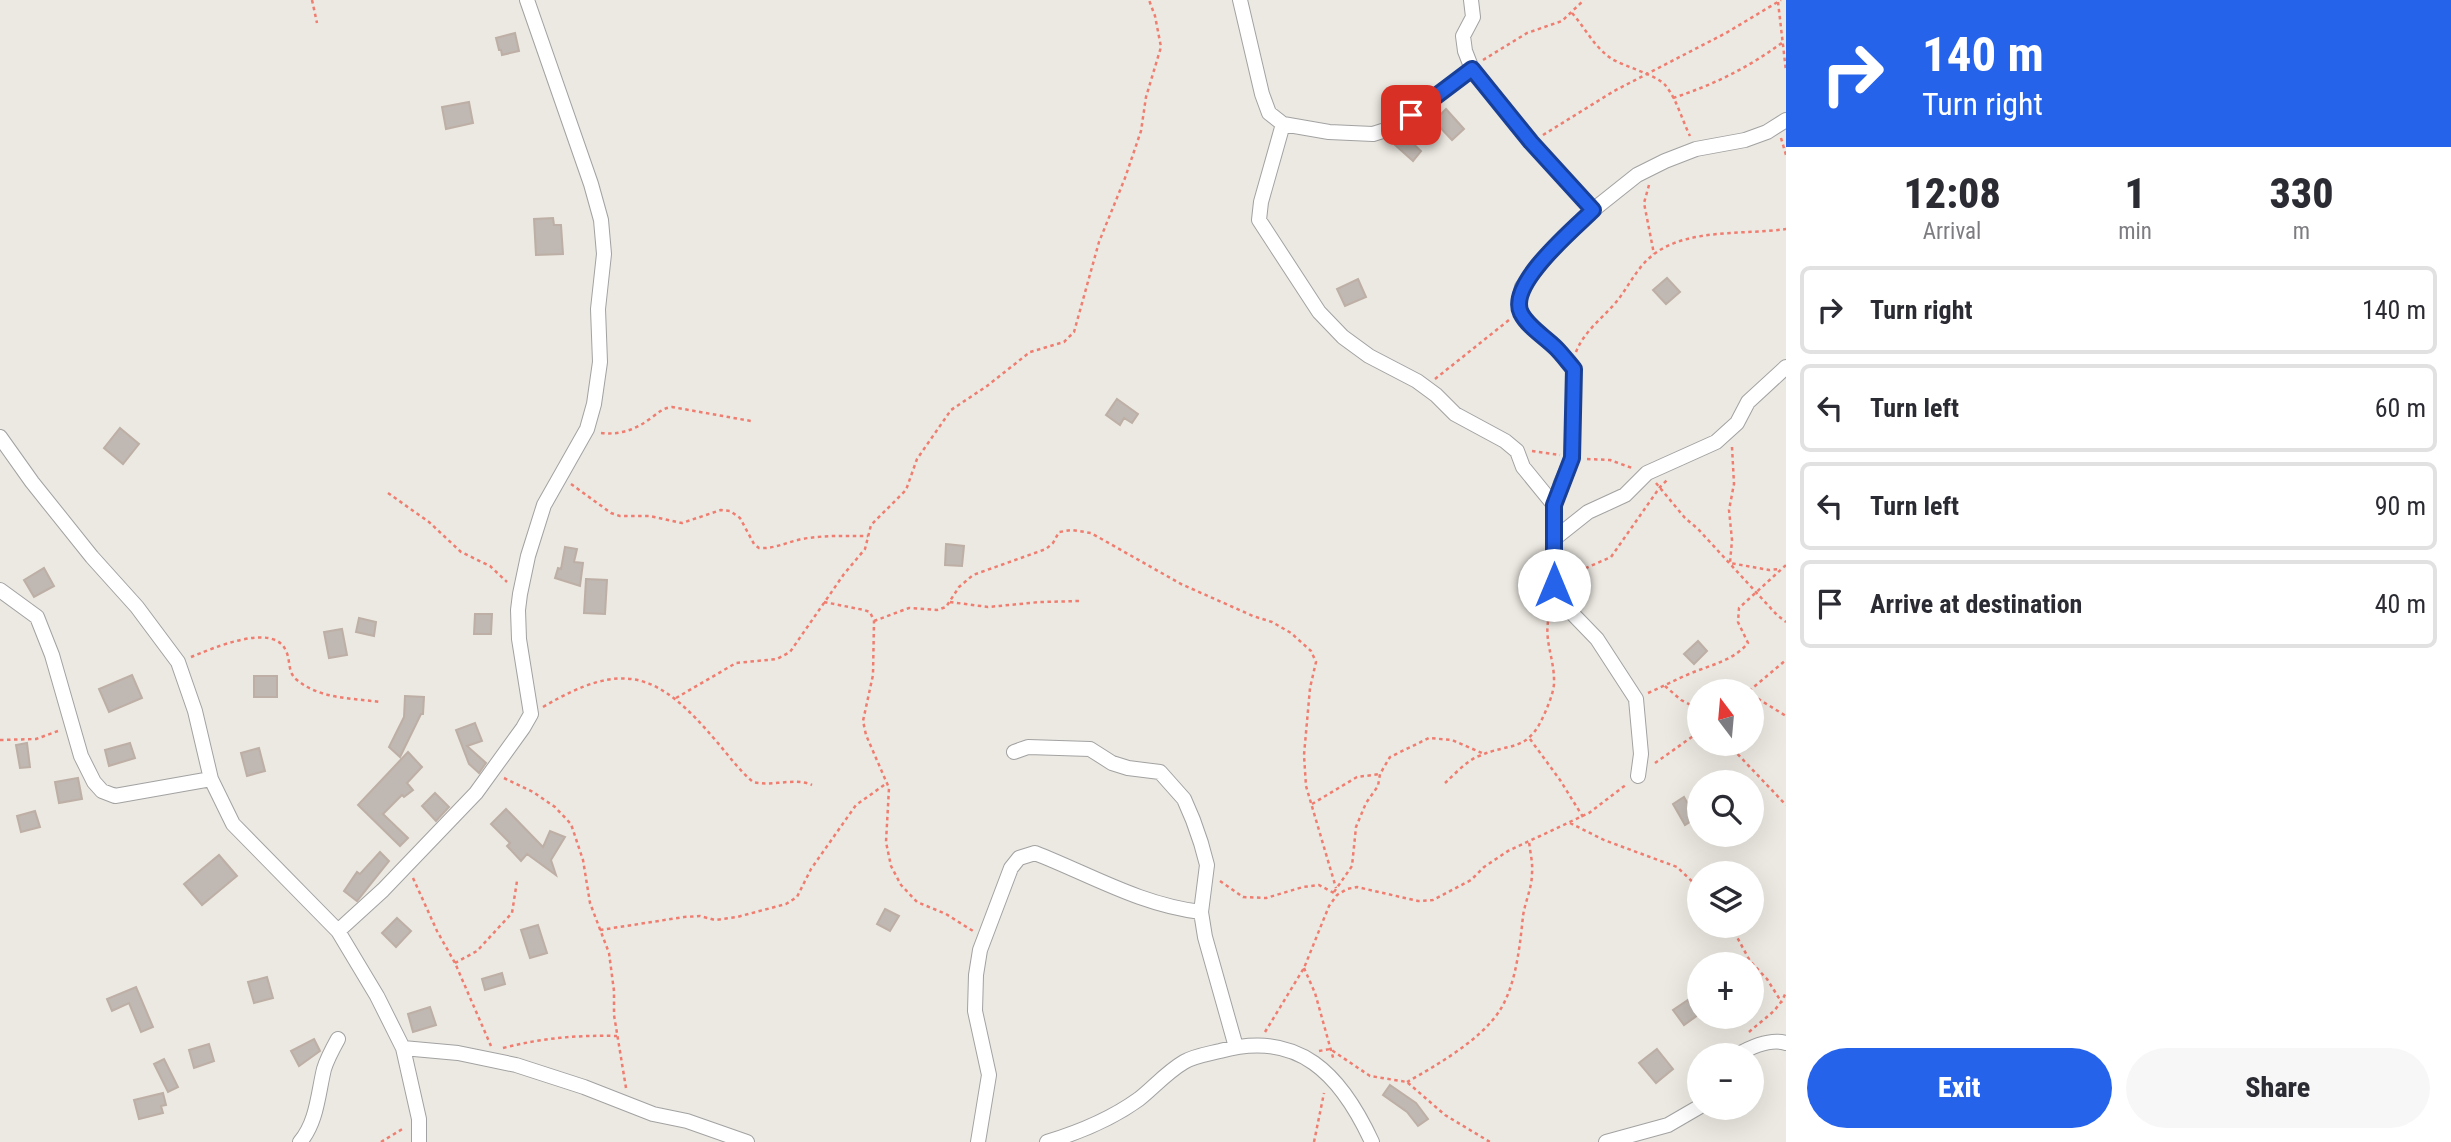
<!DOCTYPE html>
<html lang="en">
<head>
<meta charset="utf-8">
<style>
  body { margin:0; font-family:"Roboto Condensed",sans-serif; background:#f7f7f7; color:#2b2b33; height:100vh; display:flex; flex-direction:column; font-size:26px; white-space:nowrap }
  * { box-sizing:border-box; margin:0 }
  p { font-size:23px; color:#7c7c81 }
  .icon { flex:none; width:38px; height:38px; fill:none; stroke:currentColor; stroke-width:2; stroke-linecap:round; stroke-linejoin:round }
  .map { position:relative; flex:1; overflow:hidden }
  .side { display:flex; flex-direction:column; background:#fff; width:665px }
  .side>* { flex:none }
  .banner { background:#2563eb; color:#fff; overflow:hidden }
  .needle { width:46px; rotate:344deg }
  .buttons { position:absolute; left:1687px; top:679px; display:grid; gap:14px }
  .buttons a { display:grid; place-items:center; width:77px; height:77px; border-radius:50%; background:#fff; box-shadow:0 7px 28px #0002; font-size:35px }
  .pin { position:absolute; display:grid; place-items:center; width:60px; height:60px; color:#fff; margin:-30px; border-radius:14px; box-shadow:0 4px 10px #0006 }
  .me { position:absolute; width:77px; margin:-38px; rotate:0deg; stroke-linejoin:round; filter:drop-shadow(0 0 5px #0008) }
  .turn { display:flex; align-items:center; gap:24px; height:147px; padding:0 21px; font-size:32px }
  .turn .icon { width:91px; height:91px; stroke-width:2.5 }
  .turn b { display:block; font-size:49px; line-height:60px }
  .eta { display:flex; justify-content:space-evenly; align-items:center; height:119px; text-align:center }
  .eta b { font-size:42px; font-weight:800; line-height:49px }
  .button { display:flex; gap:14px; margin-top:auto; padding:14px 21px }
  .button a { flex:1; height:80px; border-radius:42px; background:#2563eb; color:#fff; font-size:28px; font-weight:800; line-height:80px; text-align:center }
  .button a+a { background:#f7f7f7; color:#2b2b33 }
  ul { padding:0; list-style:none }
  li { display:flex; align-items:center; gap:21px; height:88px; margin:0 14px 10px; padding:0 7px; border:4px solid #e1e1e2; border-radius:10px }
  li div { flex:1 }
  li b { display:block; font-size:26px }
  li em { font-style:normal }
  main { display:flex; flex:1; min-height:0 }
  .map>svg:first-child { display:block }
  .building { fill:#c0b8b2; stroke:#bdafa5; stroke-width:2 }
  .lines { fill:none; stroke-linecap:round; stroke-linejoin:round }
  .minor-casing { stroke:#a2a2a2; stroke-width:16 }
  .path { stroke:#ef7d70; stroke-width:2.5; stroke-dasharray:3.5 3.5; stroke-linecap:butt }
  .minor { stroke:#fff; stroke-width:14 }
  .route-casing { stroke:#184099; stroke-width:18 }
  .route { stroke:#2563eb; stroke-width:12 }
</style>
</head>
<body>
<main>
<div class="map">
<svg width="1786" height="1142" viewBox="0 0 1786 1142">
  <rect width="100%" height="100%" fill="#ece9e2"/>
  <path class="building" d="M515 33 519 51 502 55 501 50H499L496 38Z
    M469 102 473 123 446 129 442 107Z
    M1446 109 1464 129 1452 140 1434 121Z
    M1404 135 1421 151 1413 161 1395 145Z
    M553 218 554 225H561L563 254 536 255 534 219Z
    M1667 278 1680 292 1666 304 1653 290Z
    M1358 279 1366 297 1345 306 1337 289Z
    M1117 399 1138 414 1132 423 1124 418 1120 425 1106 415Z
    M120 428 139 444 123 464 104 448Z
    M946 544 964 546 962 566 945 565Z
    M565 547 577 549 574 562 583 563 580 586 555 578 558 568 561 569Z
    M44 568 54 586 34 597 24 580Z
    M586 579 607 580 605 614 584 613Z
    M475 614H492L491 634H474Z
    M359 618 376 622 374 636 356 632Z
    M342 629 347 655 329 658 324 632Z
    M1698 641 1707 651 1694 664 1684 654Z
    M132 675 142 698 109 712 99 689Z
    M254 676H277V697H254Z
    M405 696 424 697 423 714H421L400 757 389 747 404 717Z
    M475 723 482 741 467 746 486 763 479 773 469 764 456 730Z
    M27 743 30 767 20 768 16 745Z
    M130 743 135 758 109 766 105 750Z
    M259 748 265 771 247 776 241 753Z
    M408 752 422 767 407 783 413 790 404 797 402 795 383 814 408 838 400 846 358 805Z
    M78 778 82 799 59 803 55 782Z
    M435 793 449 807 436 821 422 806Z
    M1684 797 1696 818 1685 825 1673 804Z
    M506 809 543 847 550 831 565 837 551 860 556 875 527 854 521 861 507 846 510 843 491 824Z
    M35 811 40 827 21 832 17 816Z
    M380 852 389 861 357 901 344 891 357 872 360 874Z
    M219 855 237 876 202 905 184 884Z
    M885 909 899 916 890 931 877 924Z
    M397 918 411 931 396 947 382 933Z
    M538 925 547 953 530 958 521 930Z
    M502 973 505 984 485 990 482 979Z
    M267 977 273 998 254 1003 248 982Z
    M136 987 153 1027 141 1032 129 1003 112 1011 107 999Z
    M1688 1000 1698 1015 1684 1025 1673 1010Z
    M430 1007 436 1025 413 1032 408 1014Z
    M314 1039 320 1051 299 1066 291 1051Z
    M209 1044 214 1061 194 1068 189 1050Z
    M1657 1049 1673 1069 1656 1083 1639 1063Z
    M164 1059 178 1087 168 1092 154 1064Z
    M1390 1085 1416 1103 1428 1119 1418 1126 1407 1112 1383 1095Z
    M163 1093 166 1105 161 1106 163 1113 139 1119 134 1100Z"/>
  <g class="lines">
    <defs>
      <path id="minor" d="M1240 0 1262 94 1269 113 1283 124 1329 132 1373 134 1392 128 1472 69
        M1471 0 1473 17 1463 36 1465 51 1472 69 1531 142 1593 210
        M1283 124 1261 202 1259 220 1319 312 1343 337 1369 356 1417 381 1436 395 1455 414 1505 441 1517 451 1523 467 1554 505
        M0 437 32 482 92 557 137 607 178 662 195 711 211 779 233 824 338 931 377 996 403 1048 419 1119V1142
        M1554 539 1588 512 1625 495 1647 473 1716 442 1737 423 1748 402 1786 367
        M0 590 37 617 52 655 81 756 94 782 102 791 115 796 211 779
        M1014 752 1028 747 1090 749 1112 763 1128 768 1160 772 1184 799 1193 820 1201 843 1207 865 1201 912 1205 937 1236 1047
        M1638 776 1641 754 1636 699 1597 639 1568 609 1557 596 1554 585V505L1561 483 1572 458 1574 369 1558 350 1528 323 1520 311 1519 301 1522 287 1553 249 1593 210 1637 175 1665 161 1696 149 1745 140 1767 132 1786 120
        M338 931 383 890 476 793 523 728 531 714 519 639 518 610 520 594 528 556 544 505 587 429 594 404 600 362 598 309 604 254 601 220 591 184 527 0
        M403 1048 458 1053 516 1065 584 1087 653 1114 687 1121 747 1142
        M1737 1055C1751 1047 1770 1038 1786 1043
        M300 1142C317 1122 318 1094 324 1069 327 1059 333 1048 338 1039
        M978 1142 989 1075 975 1011 976 975 980 950 1011 868 1019 858 1035 853C1091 875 1141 905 1201 912
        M1047 1142C1080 1132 1110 1120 1139 1099 1154 1087 1167 1072 1184 1062 1194 1056 1208 1054 1220 1051 1299 1029 1341 1075 1372 1142
        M1606 1142 1668 1125 1699 1107"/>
    </defs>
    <use href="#minor" class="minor-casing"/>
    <path class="path" d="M312 0 317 23
      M1778 2 1786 71
      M1572 13C1586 29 1594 47 1612 59 1626 67 1659 76 1666 86 1677 100 1682 120 1690 136
      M1483 60 1527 33 1562 21 1584 0
      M1673 98C1713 85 1748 68 1783 42
      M1543 135 1614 91 1726 33 1781 0
      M1781 138 1786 155
      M1649 185 1644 203 1654 254
      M1576 352C1584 331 1603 318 1617 301 1629 286 1637 267 1654 254 1689 228 1744 235 1786 229
      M1435 379 1509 320
      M601 433C620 435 635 430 651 418 658 413 663 408 672 407L751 421
      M1732 447 1734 484 1729 510 1732 540 1730 563 1769 570 1780 569
      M1532 451 1560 455
      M1587 459 1610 460 1632 468
      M1656 483 1685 518 1698 529 1777 615 1786 622
      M571 484 611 513 620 516H650L682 523 721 510 730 511 740 518 754 544 759 548C775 549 787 542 802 539 824 535 846 536 868 536
      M388 493 429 522 461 552 490 566 507 582
      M1568 580 1586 568 1611 557 1660 487 1667 480
      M824 602 864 610 870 612 874 621 873 675 863 721 866 735 889 788 886 842 891 866 901 885 917 902 946 914 973 931
      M950 602 988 607 1040 602 1080 601
      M874 621 909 608 937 610 946 607 959 587 973 575 1046 549 1053 543 1059 532 1072 530 1091 533 1181 584 1253 616 1272 622 1291 633 1311 651 1316 662 1310 688 1304 755 1306 786 1336 888
      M191 657C211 649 274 621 286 651 291 661 287 672 297 680 320 699 351 698 380 702
      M1665 686 1681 700 1699 709
      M1749 691 1786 660
      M1648 693C1662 687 1675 680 1689 674 1710 665 1733 661 1748 643L1738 622 1739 608 1786 565
      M1752 695 1786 716
      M676 698 736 663 777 659 790 652 844 574 865 549 871 525 906 490 917 459 951 410 987 386 1030 352 1064 342 1074 332 1099 242 1125 178 1141 131 1146 97 1161 47 1155 16 1149 0
      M543 707C624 659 658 672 717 742 729 756 739 770 753 782 772 787 795 777 812 785
      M1530 739 1560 780 1583 817
      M0 740 36 739 58 731
      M1728 744 1786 805
      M1655 763 1699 732
      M504 778 533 792 555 807 571 824 583 860 590 903 609 953 614 991V1015L626 1088
      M1445 783C1455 774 1466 761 1479 756 1511 742 1527 753 1544 715 1548 706 1553 694 1554 684 1555 656 1541 638 1551 610
      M1312 804 1357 777 1380 774
      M1570 823 1604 840 1677 867 1699 888
      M413 878 437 931 455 963 491 1046
      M1220 881 1243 897 1266 898 1303 887 1319 885 1334 893
      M1334 892 1352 866 1356 827 1366 803 1378 786 1380 774 1390 757 1429 738 1452 740 1482 753
      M1731 926 1750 961 1767 979 1782 1003
      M600 930 684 917 700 916 715 920 737 917 786 904 797 897 811 869 856 805 887 783
      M455 963 477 951 512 913 517 881
      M1304 968 1315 993 1334 1061
      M1265 1032 1304 968 1329 906 1337 895 1347 889 1357 887 1418 901 1433 900 1471 880 1484 867 1508 851 1589 813 1627 784
      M1749 1032C1763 1019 1779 1011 1786 992
      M503 1048C542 1038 577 1035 617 1036
      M1319 1051 1330 1049 1370 1076 1407 1082 1445 1115 1490 1142
      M1407 1082C1437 1065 1481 1040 1500 1010 1516 985 1520 945 1523 916 1525 902 1532 888 1532 873 1533 863 1530 852 1529 841
      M381 1142 404 1128
      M1314 1142 1324 1093"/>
    <use href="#minor" class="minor"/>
  </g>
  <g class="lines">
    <defs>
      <path id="route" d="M1411 115 1472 69 1531 142 1593 210C1574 229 1507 284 1521 313 1528 327 1545 337 1556 348 1562 354 1568 362 1574 369L1572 458 1554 505V585"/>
    </defs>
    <use href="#route" class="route-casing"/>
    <use href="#route" class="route"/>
  </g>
</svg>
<div class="buttons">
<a><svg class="needle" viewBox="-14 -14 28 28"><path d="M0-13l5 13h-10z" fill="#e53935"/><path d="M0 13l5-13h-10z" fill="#7c7c81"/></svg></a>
<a><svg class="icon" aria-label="search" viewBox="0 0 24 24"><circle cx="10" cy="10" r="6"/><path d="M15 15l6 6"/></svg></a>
<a><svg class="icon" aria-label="layers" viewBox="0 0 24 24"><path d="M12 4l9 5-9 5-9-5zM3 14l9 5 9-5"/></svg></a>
<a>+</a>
<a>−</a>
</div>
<div class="pin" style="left:1411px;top:115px;background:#d93025"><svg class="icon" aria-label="arrive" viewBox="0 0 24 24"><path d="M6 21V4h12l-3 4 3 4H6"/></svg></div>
<svg class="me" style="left:1554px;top:585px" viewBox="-20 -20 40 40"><circle r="19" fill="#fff"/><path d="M0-13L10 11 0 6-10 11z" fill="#2563eb"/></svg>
</div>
<section class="side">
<div class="banner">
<div class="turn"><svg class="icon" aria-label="right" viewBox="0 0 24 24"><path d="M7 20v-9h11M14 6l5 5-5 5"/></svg><div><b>140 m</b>Turn right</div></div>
</div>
<div class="eta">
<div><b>12:08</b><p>Arrival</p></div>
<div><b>1</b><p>min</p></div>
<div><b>330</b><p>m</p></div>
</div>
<ul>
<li><svg class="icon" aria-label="right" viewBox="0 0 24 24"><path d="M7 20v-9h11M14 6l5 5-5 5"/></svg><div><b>Turn right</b></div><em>140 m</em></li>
<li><svg class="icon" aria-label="left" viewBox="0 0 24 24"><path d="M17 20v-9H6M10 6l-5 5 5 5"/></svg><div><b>Turn left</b></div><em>60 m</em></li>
<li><svg class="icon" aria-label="left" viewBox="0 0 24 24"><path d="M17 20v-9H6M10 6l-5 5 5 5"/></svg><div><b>Turn left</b></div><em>90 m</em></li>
<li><svg class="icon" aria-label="arrive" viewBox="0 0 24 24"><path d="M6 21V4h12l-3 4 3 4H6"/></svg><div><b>Arrive at destination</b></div><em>40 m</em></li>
</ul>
<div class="button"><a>Exit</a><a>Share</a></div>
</section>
</main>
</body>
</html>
